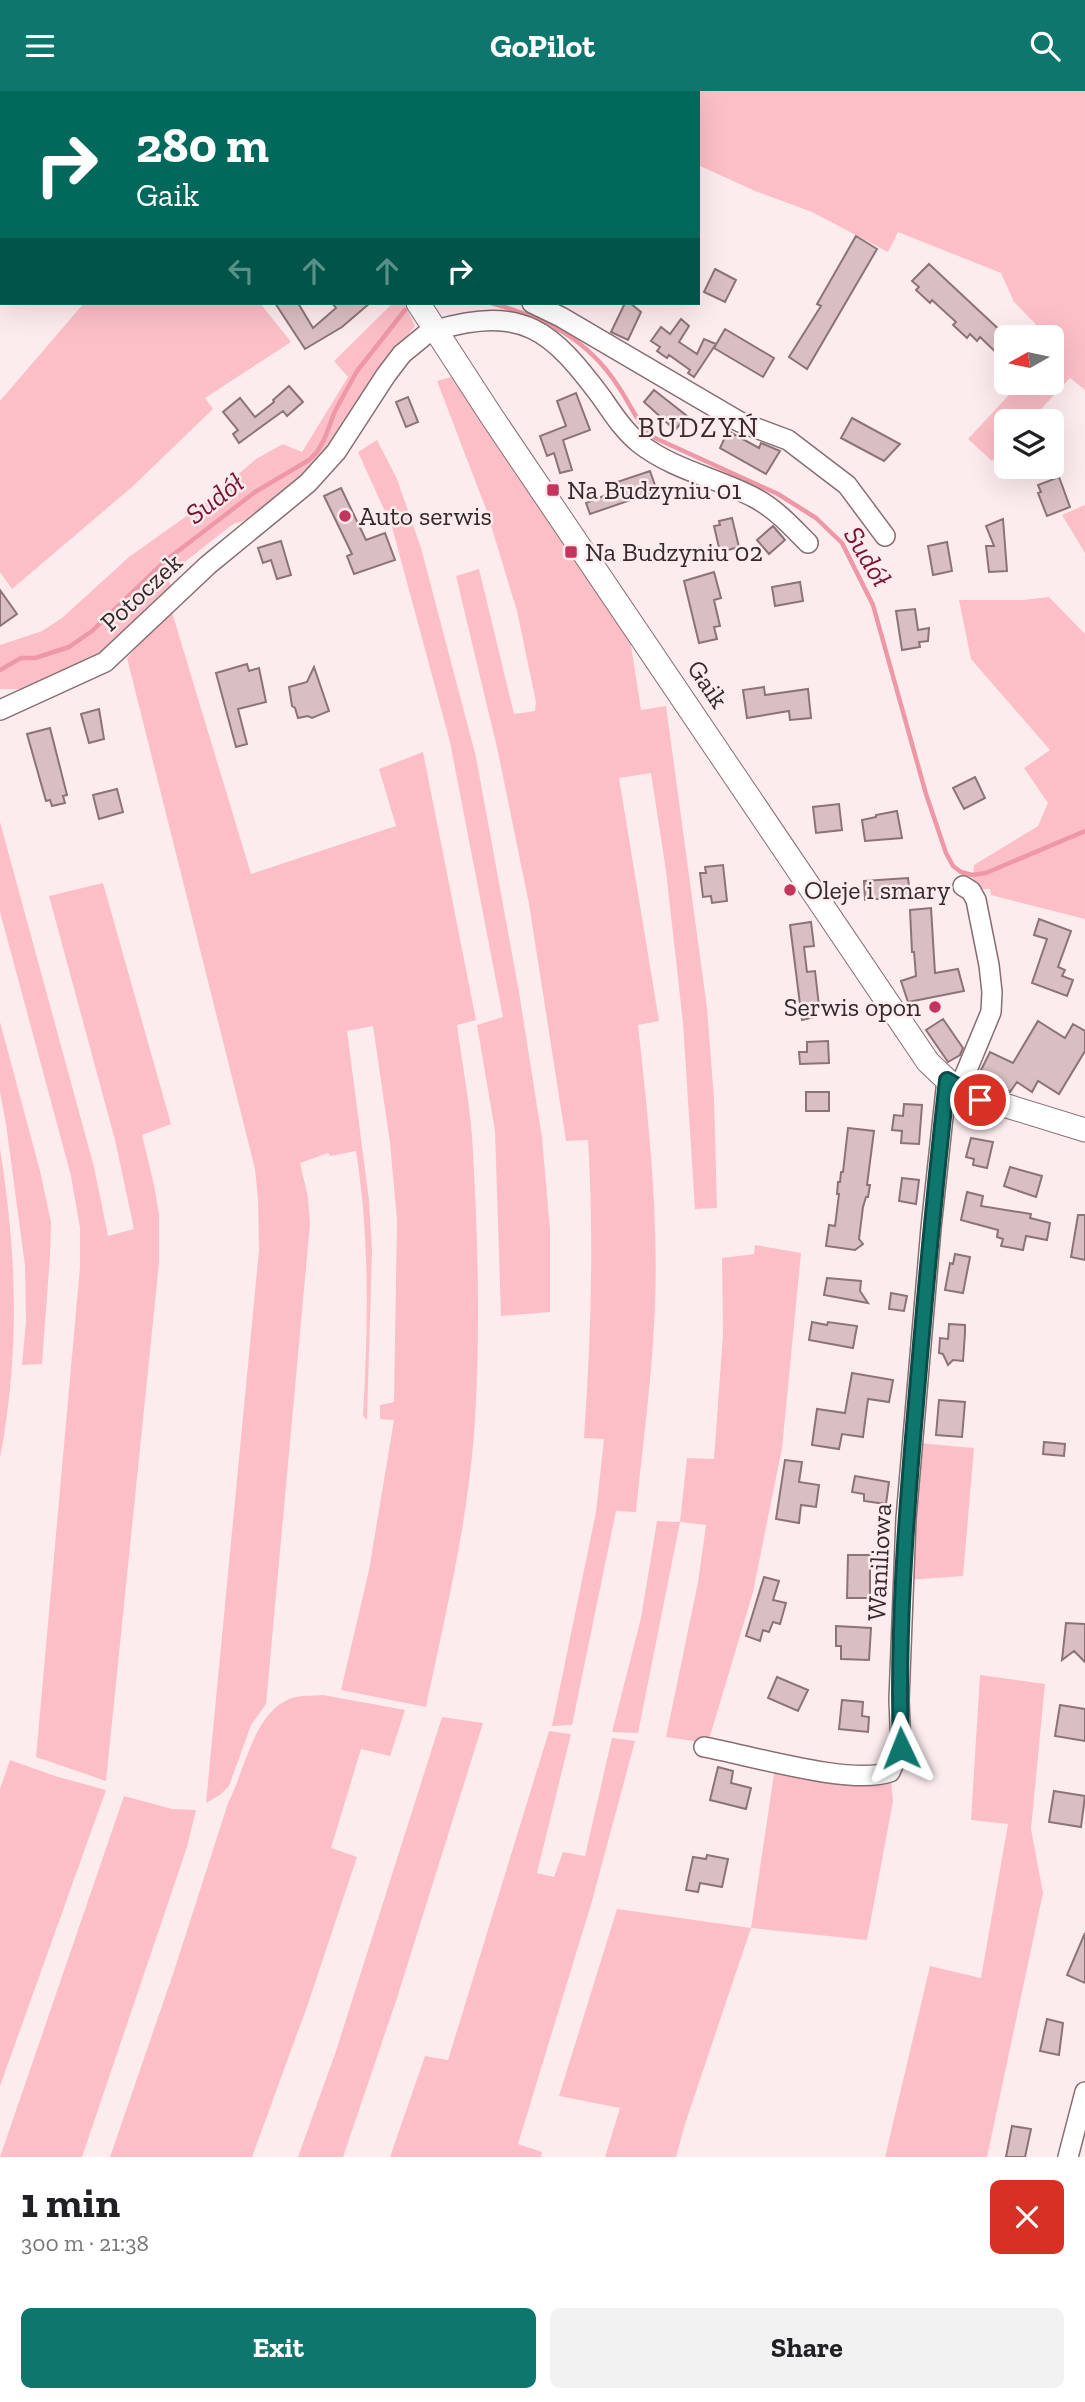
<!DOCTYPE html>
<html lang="en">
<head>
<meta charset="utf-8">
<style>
  body { margin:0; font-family:"Zilla Slab",serif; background:#f2f2f2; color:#202124; height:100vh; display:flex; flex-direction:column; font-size:26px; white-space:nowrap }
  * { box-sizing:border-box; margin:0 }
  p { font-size:23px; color:#757577 }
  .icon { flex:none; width:38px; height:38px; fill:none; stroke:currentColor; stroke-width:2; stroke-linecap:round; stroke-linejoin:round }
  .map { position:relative; height:2066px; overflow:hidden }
  .drawer { display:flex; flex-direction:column; background:#fff; flex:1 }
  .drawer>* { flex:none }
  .top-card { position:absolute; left:0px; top:0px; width:700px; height:214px; box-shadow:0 7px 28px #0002; background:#00695c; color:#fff; overflow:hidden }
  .needle { width:46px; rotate:261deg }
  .buttons { position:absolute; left:994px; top:234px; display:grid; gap:14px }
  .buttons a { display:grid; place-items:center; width:70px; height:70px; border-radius:10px; background:#fff; box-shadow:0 7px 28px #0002; font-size:35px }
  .pin { position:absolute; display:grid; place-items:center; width:60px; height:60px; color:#fff; margin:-30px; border:4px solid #fff; border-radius:50%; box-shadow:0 2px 7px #0007 }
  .me { position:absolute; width:77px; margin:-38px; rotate:358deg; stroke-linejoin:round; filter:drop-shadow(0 0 5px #0008) }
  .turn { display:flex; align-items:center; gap:24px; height:147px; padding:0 21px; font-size:32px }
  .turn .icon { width:91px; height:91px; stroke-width:2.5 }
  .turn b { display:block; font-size:49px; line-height:60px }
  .lanes { display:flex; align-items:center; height:66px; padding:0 21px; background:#0003; justify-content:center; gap:35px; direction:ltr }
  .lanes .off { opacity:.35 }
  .round { display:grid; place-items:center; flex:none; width:74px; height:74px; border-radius:10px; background:#f2f2f2 }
  .summary { display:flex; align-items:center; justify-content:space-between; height:119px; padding:0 21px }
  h1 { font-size:42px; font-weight:700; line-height:52px }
  .action { display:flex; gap:14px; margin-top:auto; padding:14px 21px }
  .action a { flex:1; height:80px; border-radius:10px; background:#0f766e; color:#fff; font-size:28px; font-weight:700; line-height:80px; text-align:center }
  .action a+a { background:#f2f2f2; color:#202124 }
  header { display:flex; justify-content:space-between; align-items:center; height:91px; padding:0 21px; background:#0f766e; color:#fff; font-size:32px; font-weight:700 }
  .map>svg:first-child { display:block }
  .green { fill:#fcbfc8 }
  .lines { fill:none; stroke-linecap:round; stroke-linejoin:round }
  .stream { stroke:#ee98a7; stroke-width:4.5 }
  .building { fill:#d9bfc2; stroke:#8b7376; stroke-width:2 }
  .minor-casing { stroke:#866e71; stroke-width:22 }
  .tertiary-casing { stroke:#866e71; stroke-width:25 }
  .minor { stroke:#fff; stroke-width:19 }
  .tertiary { stroke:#fff; stroke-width:23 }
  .route-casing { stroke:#0a4d48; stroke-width:18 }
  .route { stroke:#0f766e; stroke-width:12 }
  .poi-dot { fill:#c4355d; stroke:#fdecee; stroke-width:2.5 }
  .labels { text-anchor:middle; stroke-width:5; stroke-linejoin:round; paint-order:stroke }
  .poi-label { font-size:26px; fill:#342a2b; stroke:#fdecee; text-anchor:start }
  .street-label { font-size:26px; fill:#342a2b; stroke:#fdecee }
  .neighbourhood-label { font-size:28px; letter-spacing:2px; fill:#3d292c; stroke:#fdecee }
  .water-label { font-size:28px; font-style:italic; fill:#771333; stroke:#fdecee }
</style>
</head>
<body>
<header><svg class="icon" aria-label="menu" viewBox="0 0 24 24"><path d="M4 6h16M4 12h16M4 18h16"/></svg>GoPilot<svg class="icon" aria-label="search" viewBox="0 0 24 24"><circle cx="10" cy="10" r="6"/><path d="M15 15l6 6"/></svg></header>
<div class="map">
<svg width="1085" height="2066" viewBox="0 0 1085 2066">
  <rect width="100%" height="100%" fill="#fdecee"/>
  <path class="green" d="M405 0H1085V299L1070 287 1029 331H1006V355L992 370 968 348 1020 292H1052V258L1056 254 1052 247H1049L1014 211 1001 182 898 141 888 161 812 121 755 100 698 74V2Z
    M84 212H260L291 251 205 307 213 318 132 396 12 498 0 481V310Z
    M393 212H404L415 235 379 279 313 379 256 426 233 433 167 485 172 498 89 574 25 598H0V554L42 540 62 527 129 466 202 414 256 368 283 353 302 361 348 286 334 270Z
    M451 286 629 542 641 619 666 615 707 917 714 1008 717 1117 695 1118 683 932 666 780 651 682 619 687 659 930 638 934C649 1034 660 1134 654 1234 651 1296 642 1359 636 1421L616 1420 572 1634 552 1635 596 1421 604 1348 584 1347C591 1246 594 1150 588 1049L566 1050 529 813 498 661 456 485 479 478 514 623 535 620 536 611 517 520 486 418 437 290Z
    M377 349 397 388 421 457 476 666 519 901 542 1047 550 1139V1221L501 1225 495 1040 477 934 503 926 450 651 392 436 358 361Z
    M1085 414V462L1062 424Z
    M1049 506 1085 543V828L991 804 990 798H978L972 793 974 774 1038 735 1048 712 1024 677 1050 659 971 568 959 509H1023Z
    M171 518 251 783 396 735 379 678 423 661 476 929 457 934C462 971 469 1008 472 1045 478 1143 481 1245 474 1343 467 1435 445 1525 426 1616L341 1599 369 1479 394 1329 380 1328V1314L394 1311 397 1129 390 1052 373 935 347 940 369 1109 372 1160 367 1329 363 1325C368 1236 370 1148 356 1060L330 1065 328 1062 300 1072 308 1106 310 1133 266 1613 251 1634 229 1695 220 1704 206 1712 259 1159 258 1108 255 1078 127 567Z
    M0 731 94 1076 108 1145 134 1138 115 1049 49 805 103 792 171 1033 142 1044 154 1094 159 1123V1172L106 1690 36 1666 80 1176V1137L71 1085 0 821Z
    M0 931 40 1080 51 1131 50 1165 42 1273 22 1274 26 1231 25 1175 6 1033 0 1001Z
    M0 1058C17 1164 20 1261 0 1367Z
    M755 1154 801 1162 782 1357 753 1501 708 1652 666 1646 698 1491 706 1434 680 1431 638 1642 612 1641 641 1527 657 1430 680 1431 687 1367 714 1368 723 1243 722 1167 754 1163Z
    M918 1352 974 1357 963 1485 908 1489Z
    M980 1584 1045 1593 1031 1738 1043 1802 987 2066H885L930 1875 981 1887 1008 1733 971 1729Z
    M323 1604 405 1619 390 1665 361 1658 331 1757 357 1766 308 1913 252 2066H110L174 1880 228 1712C246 1678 254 1616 296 1606 304 1604 314 1605 323 1604Z
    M442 1626 483 1632 397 1907 343 2066H298L336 1960Z
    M549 1640 571 1643 537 1782 554 1786 563 1761 585 1765 612 1647 635 1650 592 1810 518 2053 542 2061 541 2066H390L425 1965 448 1969Z
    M10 1669 55 1685 106 1699 0 1995V1698Z
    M775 1676 891 1689 893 1710 867 1849 751 1837 685 2033 676 2066H605L620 2017 559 2005 617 1818 751 1837Z
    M124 1705 172 1718 196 1719 187 1756 82 2066H0Z"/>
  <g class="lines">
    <path class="stream" d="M491 212C545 227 587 247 618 295 631 314 637 333 655 347L778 403 816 427 842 452 873 514 926 703 946 762 953 775 961 781 972 784 986 782 1085 740
      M0 579 21 567H35L69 556 92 540 165 470 203 441 255 401 309 369 317 361 324 349 335 320 357 280 405 219"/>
  </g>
  <path class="building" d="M856 145 877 158 807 278 789 266 821 215 817 213Z
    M929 173 1006 245V271L980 246 977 250 970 243 967 247 953 234 956 231 932 209 930 212 916 199 919 196 912 190Z
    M715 178 736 189 725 211 704 201Z
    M275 212H298L313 237 336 217 332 212H370L342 236 305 258Z
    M625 212H630L641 221 628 249 611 241Z
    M681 228 689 235 679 251 697 263 704 248 716 253 694 286 688 282 690 279 669 264 667 267 657 260 660 256 651 250 661 236 670 243Z
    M725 238 774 267 763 286 714 257Z
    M289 295 303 311 287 325 283 320 239 352 233 343 238 339 223 321 240 307 255 326 274 311 273 309Z
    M654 299 687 325 675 339 644 311Z
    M576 302 590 339 563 349 572 379 560 382 554 362 547 365 540 345 566 335 557 310Z
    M408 306 418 331 406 336 396 311Z
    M852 327 900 353 884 370 841 347Z
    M728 340 759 357 761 352 780 360 766 383 720 357Z
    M650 380 657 400 590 423 586 412 611 402 608 394Z
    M1059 386 1070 416 1047 425 1038 402 1041 401 1038 394Z
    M341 397 366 449 385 442 395 469 354 483 347 465 352 463 324 405Z
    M732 427 739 456 720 461 714 435 720 434 719 430Z
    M1003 428 1007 480 989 481 986 455H994L986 435Z
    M773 435 785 449 769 463 757 449Z
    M281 450 291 484 277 488 271 469 263 472 258 457Z
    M947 451 952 480 933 484 928 455Z
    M714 481 721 507 714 509 720 535 714 536 717 548 699 552 684 490Z
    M800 491 803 510 775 515 772 496Z
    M0 499 17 523 0 535Z
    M915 518 918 539 929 537 928 550 919 551 920 556 902 559 896 520Z
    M247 573 249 580 259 577 266 611 238 618 247 653 236 656 216 582Z
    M314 576 329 620 312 627 308 625 298 627 295 617 292 615 289 596 307 591Z
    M764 596 765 604 808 598 811 627 790 629 789 620 747 627 743 599Z
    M99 618 104 648 89 652 81 623Z
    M50 637 67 704 63 705 65 712 52 715 50 709 46 710 27 643Z
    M975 686 985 707 964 718 953 697Z
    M117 698 123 721 99 728 93 704Z
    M839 713 842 739 816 742 813 716Z
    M897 720 902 747 865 750 862 729 876 726V724Z
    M723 774 727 810 712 812 711 805 703 806 700 782H706L705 776Z
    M908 787 910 805 865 809 864 790Z
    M931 817 935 882 958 878 964 900 908 911 901 890 916 885 914 861H912L910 819Z
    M1039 828 1071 840 1058 876 1065 879 1062 885 1073 889 1067 905 1032 892 1047 848 1034 844Z
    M811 831 814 855 804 856 807 881 815 880 819 915 812 916 814 926 802 929 790 834Z
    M943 928 963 957 960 964 948 971 926 939Z
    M1038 930 1065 947 1073 933 1085 940V960L1059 1003 1038 990 1032 1001 1017 991 1010 1001 978 985 990 961 1013 972Z
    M828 950 829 972 800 973 799 961H807V951Z
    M806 1001H829V1020H806Z
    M904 1013 922 1014 919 1053 901 1052 902 1040 892 1039 894 1024 903 1025Z
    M848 1037 874 1040 867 1094H870L868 1106H866L863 1116 859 1148 863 1153 855 1159 826 1155 829 1134 835 1135 839 1103H837L838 1091H840L841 1081H843Z
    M971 1047 993 1051 987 1077 973 1074 974 1068 966 1066Z
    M1010 1076 1042 1085 1036 1106 1004 1095Z
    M902 1087 919 1089 916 1113 899 1110Z
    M967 1101 983 1105 981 1115 1031 1123 1030 1127 1050 1132 1047 1149 1026 1145 1023 1159 1001 1155 1003 1148 997 1146 998 1139 961 1129Z
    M1078 1124H1085V1169L1071 1166Z
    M955 1163 970 1166 963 1202 945 1199 950 1172 953 1173Z
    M827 1187 861 1190 860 1200 868 1212 824 1204Z
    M891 1202 907 1205 904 1220 889 1218Z
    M812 1231 827 1234 828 1231 857 1235 853 1257 809 1249Z
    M949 1233 965 1234V1242L963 1270 953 1269 948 1274 943 1263 939 1262 940 1247 948 1248Z
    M852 1282 893 1289 889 1311 868 1308 863 1346 842 1343 839 1358 812 1354 817 1318 845 1322Z
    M939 1309 965 1311 962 1346 936 1344Z
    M1044 1351 1065 1353 1064 1365 1043 1363Z
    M785 1369 802 1371 799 1391 819 1394 816 1416 801 1414 799 1432 776 1428Z
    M855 1385 889 1391 886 1413 864 1410V1403L852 1401Z
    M848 1464H870V1507H847Z
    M764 1486 779 1490 773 1509 786 1512 780 1533 773 1531 769 1541 763 1539 760 1550 746 1545Z
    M1066 1532 1085 1533V1571L1074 1560 1062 1569Z
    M836 1535 871 1537 869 1569 841 1568V1555H836Z
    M777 1586 808 1599 798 1620 768 1607Z
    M842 1609 863 1611 862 1625 869 1626 868 1641 839 1638Z
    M1060 1614 1085 1618V1650L1055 1645Z
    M718 1676 733 1680 731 1692 751 1697 746 1718 710 1709Z
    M1054 1700 1085 1705 1081 1736 1049 1731Z
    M707 1764 728 1768 722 1796 700 1792 698 1801 686 1799 693 1766 706 1768Z
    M1085 1842V1892L1067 1884Z
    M1047 1928 1063 1932 1059 1964 1040 1960Z
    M1012 2035 1031 2038 1025 2066H1006Z"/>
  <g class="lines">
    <defs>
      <path id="minor" d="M532 212 561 226 740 331 788 349 847 394 885 445
        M436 239C524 214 551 239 602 307 613 323 624 340 639 352 673 379 718 387 755 407 776 418 792 436 808 452
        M0 619 105 571 208 474 308 392 336 361 386 284 402 263 435 236
        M959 998 991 921 992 901 989 874 976 809 971 800 963 795
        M704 1656C749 1664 851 1695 890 1681L901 1657 899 1609 906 1428 931 1137 947 989
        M1068 2066 1085 2001"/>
      <path id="tertiary" d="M99 0 101 2
        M418 212 492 326 928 971 947 989 968 1003 1085 1039"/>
    </defs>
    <use href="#minor" class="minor-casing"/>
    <use href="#tertiary" class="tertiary-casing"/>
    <use href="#minor" class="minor"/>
    <use href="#tertiary" class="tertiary"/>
  </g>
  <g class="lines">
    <defs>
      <path id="route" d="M901 1657C897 1542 906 1427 916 1312 925 1204 935 1097 947 989L980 1009"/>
    </defs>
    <use href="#route" class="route-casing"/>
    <use href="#route" class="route"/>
  </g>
  <g class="poi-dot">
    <rect x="546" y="392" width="14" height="14" rx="3.5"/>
    <circle cx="345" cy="425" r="7"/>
    <rect x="564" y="454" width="14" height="14" rx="3.5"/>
    <circle cx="790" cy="799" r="7"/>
    <circle cx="935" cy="916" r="7"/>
  </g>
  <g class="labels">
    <g class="poi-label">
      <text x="567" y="408">Na Budzyniu 01</text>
      <text x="359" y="434">Auto serwis</text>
      <text x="585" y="470">Na Budzyniu 02</text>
      <text x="804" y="808">Oleje i smary</text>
      <text x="921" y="925" text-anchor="end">Serwis opon</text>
    </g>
    <g class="street-label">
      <text transform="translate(141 501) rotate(-43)" y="9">Potoczek</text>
      <text transform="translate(708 593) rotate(56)" y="9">Gaik</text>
      <text transform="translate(879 1471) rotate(-87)" y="9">Waniliowa</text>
    </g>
    <g class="neighbourhood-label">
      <text x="699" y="346">BUDZYŃ</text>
    </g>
    <g class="water-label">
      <text transform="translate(214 407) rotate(-37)" y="10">Sudół</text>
      <text transform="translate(868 465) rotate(59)" y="10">Sudół</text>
    </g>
  </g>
</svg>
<div class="buttons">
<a><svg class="needle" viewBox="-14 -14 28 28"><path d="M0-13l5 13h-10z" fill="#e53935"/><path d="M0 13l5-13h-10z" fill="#757577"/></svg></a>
<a><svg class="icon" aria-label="layers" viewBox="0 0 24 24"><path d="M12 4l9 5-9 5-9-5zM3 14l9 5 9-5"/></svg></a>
</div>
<div class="pin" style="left:980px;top:1009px;background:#d93025"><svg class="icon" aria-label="arrive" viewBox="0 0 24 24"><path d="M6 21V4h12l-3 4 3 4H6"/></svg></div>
<svg class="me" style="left:901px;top:1657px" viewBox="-20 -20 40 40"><path d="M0-17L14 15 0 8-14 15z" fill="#0f766e" stroke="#fff" stroke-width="4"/></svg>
<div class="top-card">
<div class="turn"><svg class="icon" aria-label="right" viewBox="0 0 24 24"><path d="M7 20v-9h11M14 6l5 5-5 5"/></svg><div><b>280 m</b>Gaik</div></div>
<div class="lanes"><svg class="icon off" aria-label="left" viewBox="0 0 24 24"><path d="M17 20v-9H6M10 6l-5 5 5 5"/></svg><svg class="icon off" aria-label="ahead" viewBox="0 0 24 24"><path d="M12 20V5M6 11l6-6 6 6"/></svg><svg class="icon off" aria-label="ahead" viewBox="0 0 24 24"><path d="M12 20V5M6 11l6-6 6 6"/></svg><svg class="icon" aria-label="right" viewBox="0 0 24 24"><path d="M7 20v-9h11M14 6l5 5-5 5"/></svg></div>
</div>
</div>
<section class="drawer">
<div class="summary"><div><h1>1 min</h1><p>300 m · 21:38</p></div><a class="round" style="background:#d93025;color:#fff"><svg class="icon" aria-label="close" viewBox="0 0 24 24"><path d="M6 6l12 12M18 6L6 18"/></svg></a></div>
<div class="action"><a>Exit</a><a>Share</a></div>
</section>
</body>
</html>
